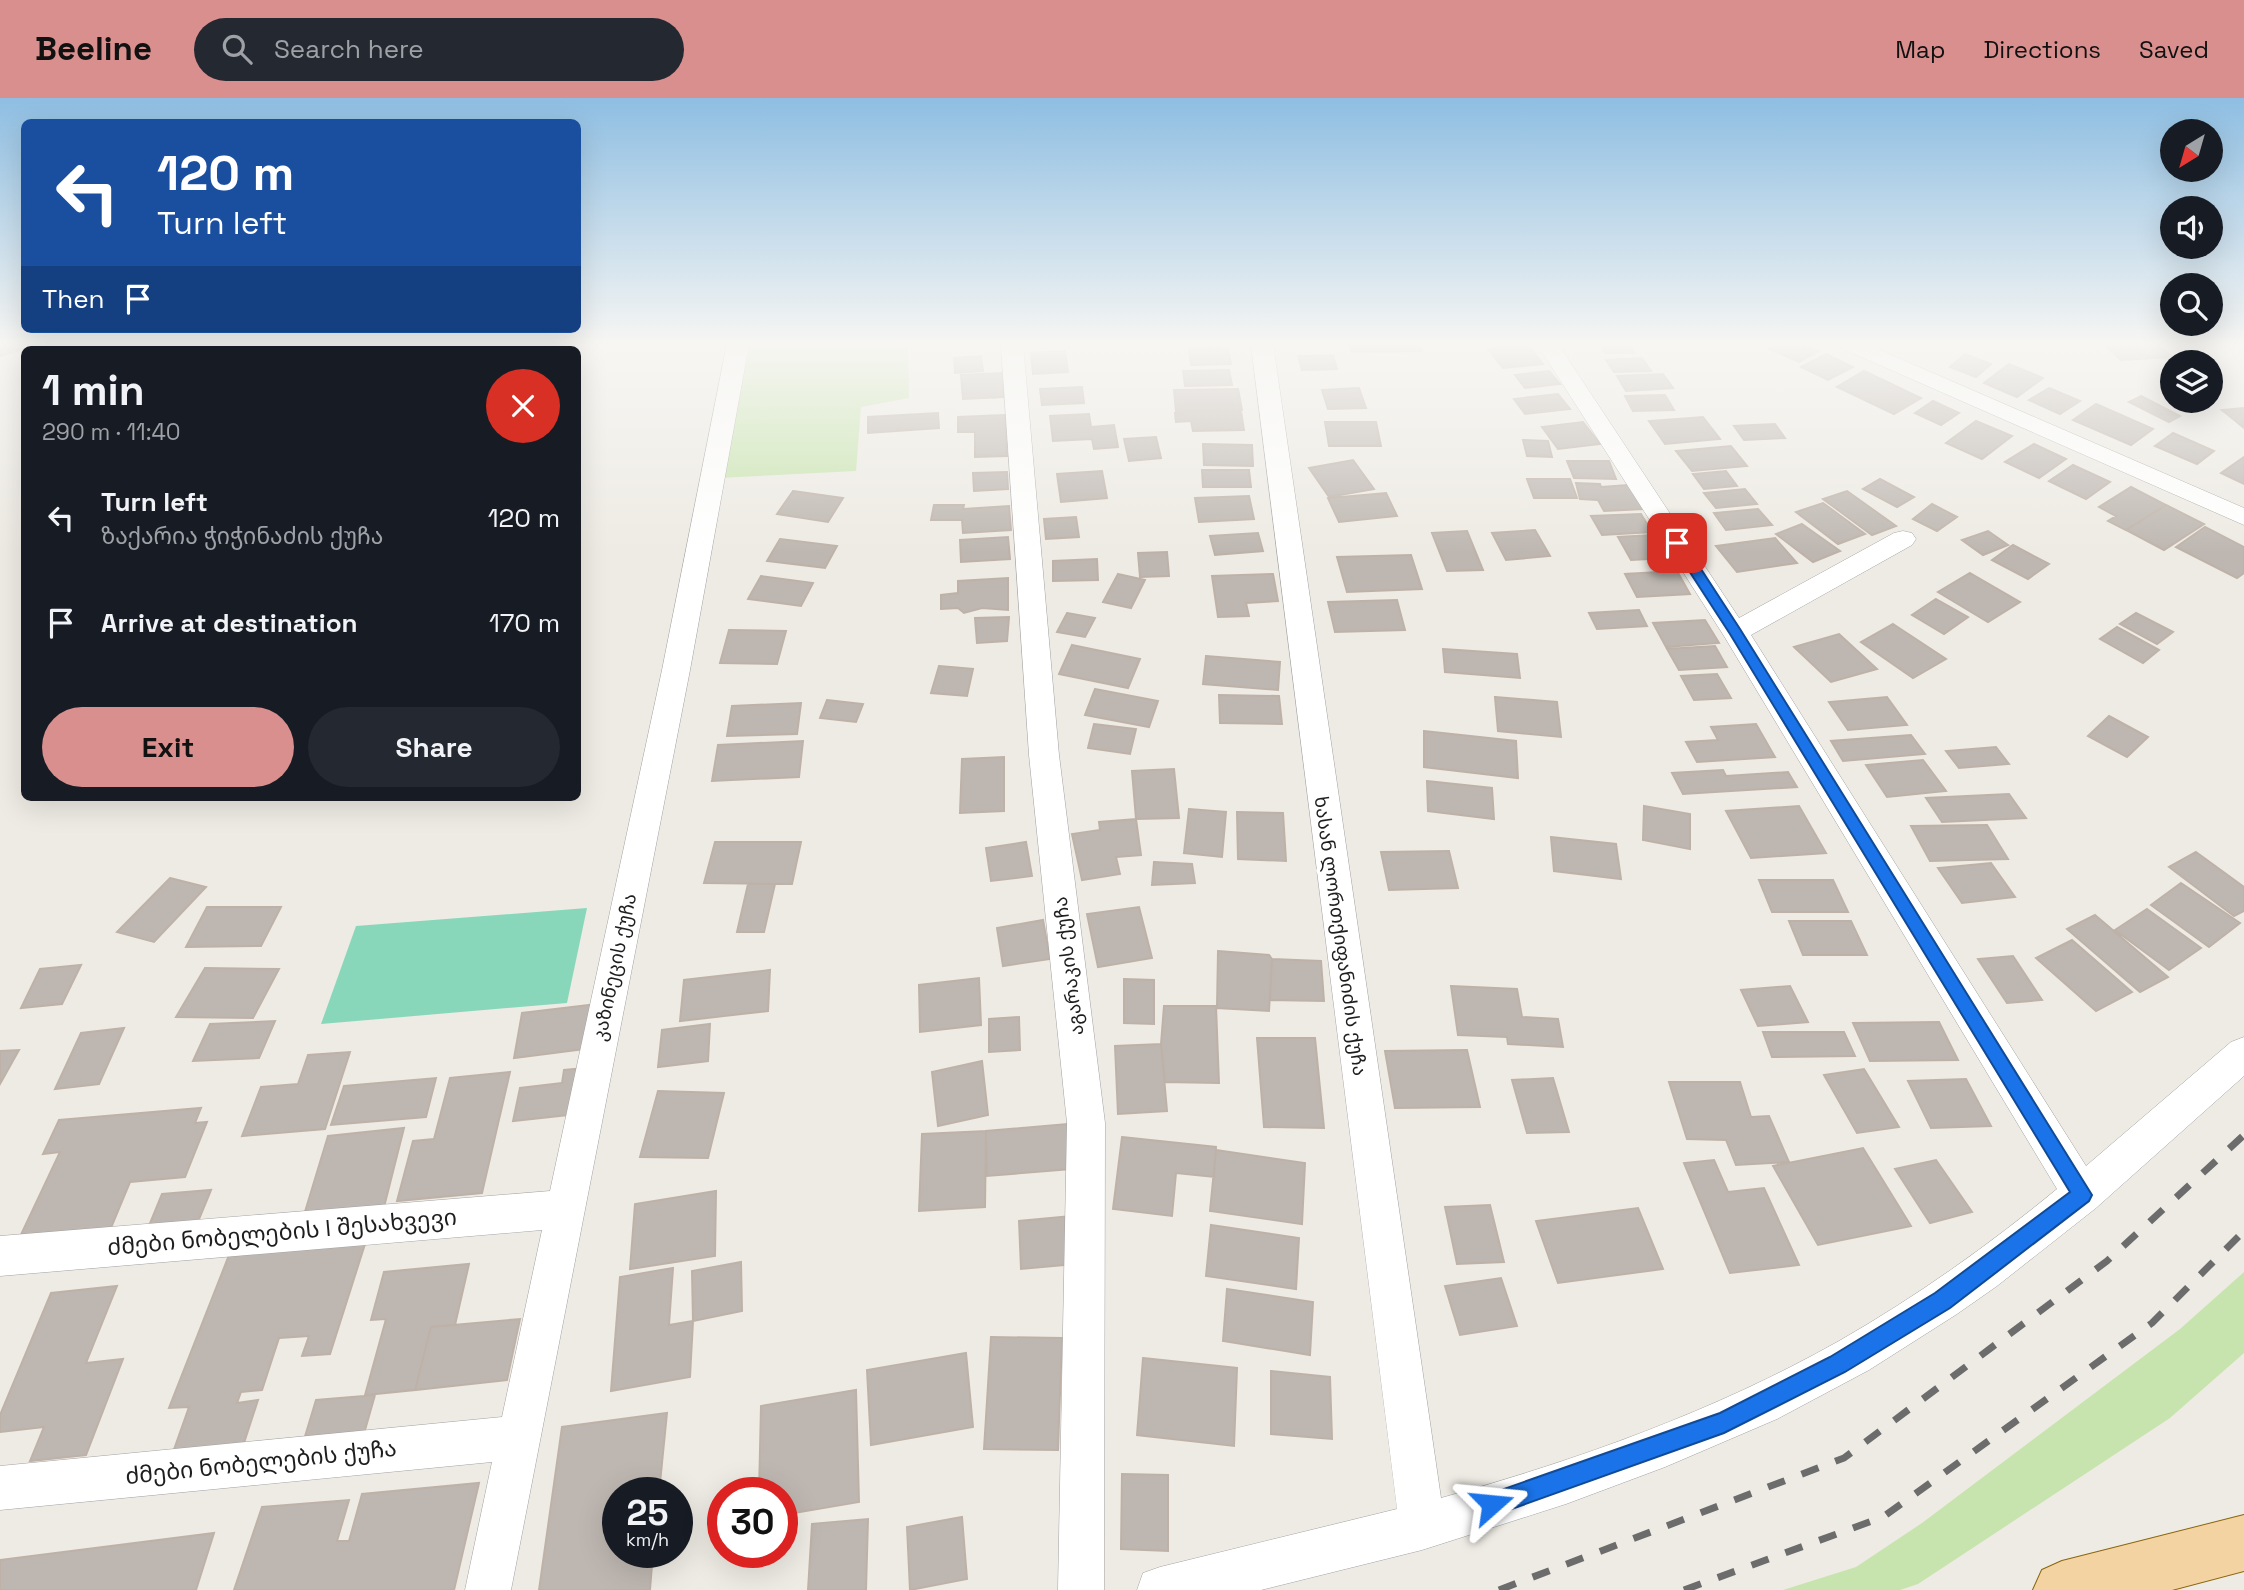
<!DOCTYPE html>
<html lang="en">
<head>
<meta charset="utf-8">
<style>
  body { margin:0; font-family:"Space Grotesk","Noto Sans Georgian",sans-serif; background:#242831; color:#f1f3f6; height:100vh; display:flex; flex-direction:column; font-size:26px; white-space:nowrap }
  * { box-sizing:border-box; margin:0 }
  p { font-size:23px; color:#9ea1a6 }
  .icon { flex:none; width:38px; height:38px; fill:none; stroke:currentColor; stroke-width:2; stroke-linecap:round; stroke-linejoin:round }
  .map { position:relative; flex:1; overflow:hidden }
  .drawer { position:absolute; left:21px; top:248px; width:560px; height:455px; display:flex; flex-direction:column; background:#171b24; border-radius:10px; box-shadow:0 7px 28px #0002 }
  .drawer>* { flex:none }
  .guide { position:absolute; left:21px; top:21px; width:560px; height:214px; border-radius:10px; box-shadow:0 7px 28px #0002; background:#1a4fa0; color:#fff; overflow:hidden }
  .needle { width:46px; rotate:217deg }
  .fabs { position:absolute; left:2160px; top:21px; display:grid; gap:14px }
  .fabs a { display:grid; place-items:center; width:63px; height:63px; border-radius:50%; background:#171b24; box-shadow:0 7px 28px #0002; font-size:35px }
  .speed { position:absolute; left:602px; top:1379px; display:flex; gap:14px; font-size:35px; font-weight:700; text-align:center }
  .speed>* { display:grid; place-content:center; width:91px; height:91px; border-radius:50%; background:#171b24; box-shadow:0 7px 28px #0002; line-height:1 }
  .speed small { font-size:18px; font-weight:400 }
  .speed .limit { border:10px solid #d22; background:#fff; color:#111 }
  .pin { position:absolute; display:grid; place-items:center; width:60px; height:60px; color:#fff; margin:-30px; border-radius:14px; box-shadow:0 4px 10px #0006 }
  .me { position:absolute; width:77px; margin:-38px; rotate:72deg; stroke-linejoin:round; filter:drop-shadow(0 0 5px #0008) }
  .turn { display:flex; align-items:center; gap:24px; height:147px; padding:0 21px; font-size:32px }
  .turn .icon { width:91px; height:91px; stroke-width:2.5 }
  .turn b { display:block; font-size:49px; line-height:60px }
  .then { display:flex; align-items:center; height:66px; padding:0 21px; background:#0003; gap:14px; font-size:26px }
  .round { display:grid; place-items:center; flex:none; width:74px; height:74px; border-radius:37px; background:#242831 }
  .headline { display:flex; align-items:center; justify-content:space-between; height:119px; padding:0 21px }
  h1 { font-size:42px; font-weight:700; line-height:52px }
  .primary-button { display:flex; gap:14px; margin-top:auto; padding:14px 21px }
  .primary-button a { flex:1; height:80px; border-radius:42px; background:#d98f8e; color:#111; font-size:28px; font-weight:700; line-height:80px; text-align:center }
  .primary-button a+a { background:#242831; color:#f1f3f6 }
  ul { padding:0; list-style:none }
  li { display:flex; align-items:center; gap:21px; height:105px; padding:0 21px }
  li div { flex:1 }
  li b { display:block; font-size:26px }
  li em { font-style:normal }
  header { display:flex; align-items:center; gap:42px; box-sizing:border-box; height:98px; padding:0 35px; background:#d98f8e; color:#111 }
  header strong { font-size:33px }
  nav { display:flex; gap:38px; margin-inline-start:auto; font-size:24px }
  .search { width:490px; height:63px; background:#242831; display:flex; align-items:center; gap:18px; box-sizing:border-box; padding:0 24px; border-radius:38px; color:#9ea1a6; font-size:26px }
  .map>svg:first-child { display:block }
  .grass { fill:#c7e4ae }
  .pitch { fill:#88d7bb }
  .building { fill:#beb7b1; stroke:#beb2a8; stroke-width:2 }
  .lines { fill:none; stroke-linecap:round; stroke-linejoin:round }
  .minor-casing { stroke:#a2a2a2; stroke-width:1 }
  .primary-casing { stroke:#8b650c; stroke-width:2 }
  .minor { fill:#fff; fill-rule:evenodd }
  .primary { fill:#f4d3a3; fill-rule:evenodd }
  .rail { stroke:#6c6c6c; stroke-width:7; stroke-dasharray:18 18; stroke-linecap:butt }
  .route { fill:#1a73e8; stroke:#114b97; stroke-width:2 }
  .labels { text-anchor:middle; stroke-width:7; stroke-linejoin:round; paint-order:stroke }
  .street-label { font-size:19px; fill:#1e1e1e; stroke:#fff }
  .near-street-label { font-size:23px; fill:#1e1e1e; stroke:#fff }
</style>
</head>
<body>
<header>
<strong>Beeline</strong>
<div class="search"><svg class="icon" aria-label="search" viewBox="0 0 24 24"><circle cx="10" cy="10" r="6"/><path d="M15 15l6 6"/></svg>Search here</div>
<nav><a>Map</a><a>Directions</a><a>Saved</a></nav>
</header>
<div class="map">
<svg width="2244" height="1492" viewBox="0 0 2244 1492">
  <rect width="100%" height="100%" fill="#eeebe4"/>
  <path class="grass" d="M747 246H908L909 300 861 309 856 373 718 380Z
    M2244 1174V1255L2170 1320 1918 1486 1900 1492H1783L1856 1469 1922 1425 2180 1231Z"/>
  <path class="pitch" d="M587 810 567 905 321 926 356 828Z"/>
  <path class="building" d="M0 246H40L0 258Z
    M1349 246H1419L1422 253 1352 254Z
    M1600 246H1629L1634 255H1605Z
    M1777 246H1802L1818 253 1799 264 1769 251Z
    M2103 246H2157L2172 259 2121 262Z
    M1528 247 1543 266 1503 270 1488 251Z
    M1228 250 1231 266 1191 267 1189 251Z
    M1065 253 1068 274 1033 276 1031 255Z
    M1826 256 1853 269 1828 282 1801 269Z
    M1965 256 1991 266 1976 279 1950 269Z
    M1333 257 1337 271 1302 272 1298 258Z
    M981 258 983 273 955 275 954 260Z
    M1642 260 1651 273 1614 274 1606 262Z
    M2009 266 2043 280 2017 299 1984 285Z
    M1229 272 1232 287 1185 288 1183 273Z
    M1549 273 1560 286 1525 290 1515 277Z
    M1864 273 1921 300 1894 316 1837 289Z
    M1002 275 1004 299 963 301 961 277Z
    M1663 276 1673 290 1626 293 1617 278Z
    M1082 289 1084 305 1042 307 1040 291Z
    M1359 290 1366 310 1328 311 1322 292Z
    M2049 290 2080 303 2060 316 2029 302Z
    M1238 291 1242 312 1176 313 1174 292Z
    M1558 296 1570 311 1525 316 1514 301Z
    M1665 297 1674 312 1633 313 1625 298Z
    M2141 298 2180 318 2169 324 2129 304Z
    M1933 303 1959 315 1941 327 1915 315Z
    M2096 306 2153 331 2131 347 2073 322Z
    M2244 310V330L2222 312Z
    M1241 313 1244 332 1193 333 1191 323 1176 324 1175 315Z
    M938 315 939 330 868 335V319Z
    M1089 316 1091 329 1114 327 1118 349 1094 351 1092 341 1053 343 1050 318Z
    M1005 317 1007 358 975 359V334H958V319Z
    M1703 319 1720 341 1665 346 1649 323Z
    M1976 323 2012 338 1982 361 1946 345Z
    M1325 324H1376L1381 348H1329Z
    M1583 324 1600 346 1558 351 1542 329Z
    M1775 326 1785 340 1744 342 1734 328Z
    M2173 335 2214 353 2197 366 2155 348Z
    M1156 339 1161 360 1129 363 1124 341Z
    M1523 342 1548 343 1552 359 1527 358Z
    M1203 346 1252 347 1253 368 1204 367Z
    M2034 346 2066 361 2039 380 2005 364Z
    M1731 348 1747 368 1692 373 1676 353Z
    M2244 359V386L2221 375Z
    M1353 362 1374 391 1329 399 1309 370Z
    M1567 363H1609L1616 381 1574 380Z
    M2073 367 2110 384 2086 401 2049 383Z
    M1202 372H1249L1251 389H1203Z
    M1102 373 1107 400 1061 404 1057 376Z
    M1726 373 1737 388 1704 391 1693 376Z
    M1007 374 1008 391 974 393 973 375Z
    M1527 381H1570L1577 400H1534Z
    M1880 381 1914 399 1897 409 1863 391Z
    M1576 385 1600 386 1601 389 1628 387 1643 411 1604 413 1598 402 1580 401Z
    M2131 389 2166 407 2126 432 2108 423 2116 418 2099 409Z
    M1745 391 1757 406 1716 410 1704 395Z
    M793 393 843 400 828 424 777 416Z
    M1847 393 1896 428 1872 437 1823 401Z
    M1386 395 1397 418 1339 424 1328 400Z
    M1249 398 1254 421 1199 424 1195 400Z
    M1823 405 1865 436 1838 446 1796 414Z
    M1932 406 1957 419 1937 433 1913 421Z
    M934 407H964L963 411 1009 408 1011 432 963 435 962 422H931Z
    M2166 407 2204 426 2164 452 2126 432Z
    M1758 411 1772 427 1726 432 1714 415Z
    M1641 416 1652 434 1602 437 1591 418Z
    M1076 419 1079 439 1046 441 1044 421Z
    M1802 426 1840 453 1813 464 1776 436Z
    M2205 429 2244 449V475L2237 480 2176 449Z
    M1535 432 1550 458 1506 462 1492 435Z
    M1467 433 1483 472 1447 473 1432 435Z
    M1988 433 2008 447 1983 457 1962 442Z
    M1258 435 1263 453 1215 457 1210 438Z
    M1653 437 1667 460 1631 462 1618 439Z
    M1008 439 1010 461 961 464 960 442Z
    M1775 440 1797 465 1737 474 1716 448Z
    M780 441 837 448 825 470 767 463Z
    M2013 447 2049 466 2028 481 1992 462Z
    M1167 454 1169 478 1140 479 1138 455Z
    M1411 457 1422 491 1347 494 1337 459Z
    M1097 461 1098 482 1053 483V463Z
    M1677 473 1690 496 1637 499 1625 476Z
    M1970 475 2020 504 1988 524 1938 494Z
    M1118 476 1145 482 1131 510 1103 504Z
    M1273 476 1278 503 1246 505 1249 518 1218 519 1212 478Z
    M761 478 813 485 801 508 748 501Z
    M1008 480V512L982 510 964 515 958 510 941 511V497L958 495V483Z
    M1936 501 1968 519 1944 536 1912 517Z
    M1397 502 1405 532 1335 534 1328 504Z
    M1639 512 1647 528 1597 531 1589 515Z
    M1067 515 1095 520 1085 539 1057 534Z
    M2136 515 2173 534 2157 546 2120 526Z
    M1009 519 1007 543 977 545 975 520Z
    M1705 522 1719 545 1666 549 1653 525Z
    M1893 526 1946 561 1913 580 1861 544Z
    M2117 529 2159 552 2143 565 2100 541Z
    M729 532 786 533 777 566 720 565Z
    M1839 536 1877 571 1831 584 1794 549Z
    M1072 547 1140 561 1128 590 1059 576Z
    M1715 548 1727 569 1679 572 1667 551Z
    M1443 551 1517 556 1520 580 1445 574Z
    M1206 558 1280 564 1278 592 1203 586Z
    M939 568 973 571 967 598 931 595Z
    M1717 576 1731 600 1694 602 1681 578Z
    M1095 591 1158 603 1149 629 1085 617Z
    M1219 597 1279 598 1282 626 1220 625Z
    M1495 599 1557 604 1561 639 1498 633Z
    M1887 599 1907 627 1848 632 1829 604Z
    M827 602 863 606 856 624 820 620Z
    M801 605 797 636 727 638 732 608Z
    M2109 618 2148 639 2127 659 2088 638Z
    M1094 626 1136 631 1130 656 1088 650Z
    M1756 626 1775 659 1697 664 1686 644 1718 642 1711 629Z
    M1424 633 1516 643 1518 680 1424 669Z
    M1911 637 1925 656 1843 663 1831 643Z
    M803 643 799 679 712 683 718 647Z
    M1996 649 2009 666 1959 670 1946 653Z
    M1004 659V713L960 715 962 661Z
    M1923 662 1946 693 1887 699 1866 667Z
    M1174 671 1179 720 1136 721 1132 673Z
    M1723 672 1726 678 1788 674 1797 689 1683 696 1672 675Z
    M1427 683 1492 690 1494 721 1428 713Z
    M2009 696 2026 720 1942 724 1926 700Z
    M1644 708 1690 716V751L1643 742Z
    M1799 708 1826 755 1751 760 1726 713Z
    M1189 711 1226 714 1222 759 1184 755Z
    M1237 714 1283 715 1286 763 1238 761Z
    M1136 721 1141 757 1116 759 1120 776 1082 782 1072 736 1100 732 1099 724Z
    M1987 727 2008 761 1930 763 1911 728Z
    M1551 739 1616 746 1621 781 1554 773Z
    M715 744H801L792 786 704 785Z
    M1026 744 1032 778 991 783 986 750Z
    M1449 753 1458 790 1389 792 1381 754Z
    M2196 754 2244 789V813L2234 818 2169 769Z
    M1154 764 1192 766 1195 785 1152 787Z
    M1991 765 2015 799 1962 805 1938 770Z
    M170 780 206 789 154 844 117 834Z
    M1759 782H1833L1848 814H1772Z
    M2181 785 2240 825 2209 849 2151 807Z
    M748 786H775L764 834H737Z
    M207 809H281L261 848 186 849Z
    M1139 809 1152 860 1098 869 1087 816Z
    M2147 811 2201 850 2169 872 2115 832Z
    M2095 817 2168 879 2140 894 2067 831Z
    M1043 822 1050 861 1003 868 997 830Z
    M1789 823H1851L1867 857H1803Z
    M2072 842 2132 894 2096 913 2036 860Z
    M1218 853 1269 857 1272 861 1269 913 1217 910Z
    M2013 858 2042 902 2007 905 1978 861Z
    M1272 861 1321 863 1324 903 1270 902Z
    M81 867 62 906 21 910 40 871Z
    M205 870 279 871 253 920 176 919Z
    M770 872 768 913 680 923 684 882Z
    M979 880 981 927 920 934 919 887Z
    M1124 881 1154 882V926L1124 925Z
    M1451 888 1517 891 1522 919 1558 921 1563 949 1508 946 1507 939 1458 937Z
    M1790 888 1808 924 1758 928 1741 892Z
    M598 906 592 950 514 960 522 915Z
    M1164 908H1216L1219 985 1165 984 1161 946Z
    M1019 919 1020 952 989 954V921Z
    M275 923 259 960 193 963 210 926Z
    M1939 924 1958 962 1870 963 1853 925Z
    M710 926 708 963 658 969 662 932Z
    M124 930 99 986 55 991 81 935Z
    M1763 934H1844L1855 958 1772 959Z
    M1257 940H1315L1324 1030 1264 1029Z
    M1161 946 1167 1013 1118 1016 1115 948Z
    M19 952 0 986V953Z
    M1467 952 1480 1009 1395 1010 1385 953Z
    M350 954 325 1031 242 1038 261 989 298 986 308 957Z
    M982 963 988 1017 938 1028 932 974Z
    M584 970 577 1016 513 1023 520 990 562 985 564 972Z
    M1864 971 1899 1029 1857 1035 1824 977Z
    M510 974 482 1095 397 1103 413 1043 434 1041 450 980Z
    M436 980 426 1019 331 1027 344 988Z
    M1553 980 1569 1034 1527 1035 1512 982Z
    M1966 981 1991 1028 1931 1030 1908 983Z
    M1669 984H1740L1751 1019 1769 1018 1789 1064 1736 1067 1726 1042 1687 1041Z
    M658 993 724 995 708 1060 640 1059Z
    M201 1010 195 1025 207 1024 185 1079 130 1084 108 1137 17 1145 60 1054 43 1056 59 1022Z
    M1067 1026 1071 1071 987 1078 986 1033Z
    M404 1030 384 1109 304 1117 328 1038Z
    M986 1033 985 1109 919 1113 922 1036Z
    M1122 1039 1216 1049 1214 1079 1176 1075 1172 1118 1113 1111Z
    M1863 1050 1911 1128 1818 1147 1773 1068Z
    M1216 1052 1305 1065 1302 1126 1210 1113Z
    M1714 1062 1728 1094 1764 1090 1799 1167 1730 1175 1684 1065Z
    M1936 1062 1972 1114 1930 1125 1895 1071Z
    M211 1092 197 1126 148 1130 162 1096Z
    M716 1093 715 1158 630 1171 635 1106Z
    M1490 1107 1504 1164 1457 1166 1445 1109Z
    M1638 1110 1663 1171 1558 1185 1536 1123Z
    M1071 1118 1075 1166 1021 1171 1019 1123Z
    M1211 1127 1299 1140 1296 1191 1206 1178Z
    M366 1143 330 1256 302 1258 309 1238 279 1240 262 1292 241 1294 237 1305 258 1302 242 1351 172 1357 189 1309 169 1310 231 1152Z
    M741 1164 742 1213 693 1223 692 1173Z
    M469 1166 455 1227 431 1229 415 1292 365 1297 386 1221 371 1222 384 1174Z
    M673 1170 669 1227 693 1223 690 1279 611 1293 620 1179Z
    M1501 1180 1517 1228 1460 1237 1445 1188Z
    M117 1188 86 1265 123 1261 86 1357 30 1363 44 1329 0 1334V1317L51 1195Z
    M1227 1191 1313 1204 1310 1257 1223 1243Z
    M520 1221 507 1282 415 1292 431 1229Z
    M991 1239 1062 1240 1058 1352 984 1351Z
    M966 1255 973 1329 871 1347 867 1272Z
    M1143 1260 1237 1270 1234 1348 1137 1337Z
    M1271 1273 1330 1279 1332 1341 1271 1336Z
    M856 1292 859 1404 782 1417V1395H759L761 1308Z
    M375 1297 363 1339 303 1345 316 1302Z
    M667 1315 659 1395H618V1454H653L650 1492H539L562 1329Z
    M1122 1376 1168 1377V1453L1121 1451Z
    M479 1385 454 1492H234L262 1409 349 1402 337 1443H349L362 1396Z
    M962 1419 967 1481 910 1492 907 1429Z
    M868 1421 866 1492H808L812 1426Z
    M214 1435 196 1492H0V1462Z"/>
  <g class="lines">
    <defs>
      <path id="minor" d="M727 246H749L690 572 511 1492H465L492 1364 0 1412V1368L502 1319 542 1132 0 1178V1138L550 1093 662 572Z
        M1001 246H1023L1059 657 1105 1025 1104 1492H1058L1067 1025 1029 657Z
        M1251 246H1273L1441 1400C1578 1362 1715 1313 1839 1243 1916 1199 1989 1147 2057 1091L1724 538 1537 246H1558L1739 520 1894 435 1903 433 1912 435 1916 441 1912 447 1751 537 2086 1068 2231 944 2244 939V978L2096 1110 1997 1188 1957 1216 1869 1272 1777 1321 1665 1369 1566 1406 1422 1452 1261 1492H1137L1143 1475 1160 1469 1397 1411Z
        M1838 246H1866L2244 410V427L1841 250Z"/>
      <path id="primary" d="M2244 1417V1473L2172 1492H2033L2042 1472 2062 1463Z"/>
    </defs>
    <use href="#minor" class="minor-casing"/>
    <use href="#primary" class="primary-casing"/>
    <use href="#minor" class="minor"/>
    <use href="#primary" class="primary"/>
    <path class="rail" d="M1499 1492 1844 1360 2107 1163 2244 1037
      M1684 1492 1883 1419 2152 1225 2244 1133"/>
  </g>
  <linearGradient id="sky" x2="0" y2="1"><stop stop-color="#8ebee2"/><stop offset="0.54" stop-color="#f7f6f3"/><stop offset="1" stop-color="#f7f6f3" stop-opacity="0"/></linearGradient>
  <rect width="2244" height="455" fill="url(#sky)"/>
  <path class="route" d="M1677 441 1682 442 1740 531 2092 1097 2089 1103 1950 1210 1845 1274 1724 1335 1492 1418 1484 1414 1481 1406 1484 1398 1720 1315 1830 1259 1935 1195 2070 1094 1730 536 1671 445Z"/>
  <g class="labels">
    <g class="street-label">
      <text transform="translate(1341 838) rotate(82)" y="7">ხასან ლორთქიფანიძის ქუჩა</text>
      <text transform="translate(1068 868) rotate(-97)" y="7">აგარაკის ქუჩა</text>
      <text transform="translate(614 869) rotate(-78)" y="7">კაზინეცის ქუჩა</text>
    </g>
    <g class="near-street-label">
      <text transform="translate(282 1134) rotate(-5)" y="8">ძმები ნობელების I შესახვევი</text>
      <text transform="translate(261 1364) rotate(-6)" y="8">ძმები ნობელების ქუჩა</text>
    </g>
  </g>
</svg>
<div class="fabs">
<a><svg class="needle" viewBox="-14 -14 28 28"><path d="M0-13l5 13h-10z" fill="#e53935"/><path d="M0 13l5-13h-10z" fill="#9ea1a6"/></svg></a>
<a><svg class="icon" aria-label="sound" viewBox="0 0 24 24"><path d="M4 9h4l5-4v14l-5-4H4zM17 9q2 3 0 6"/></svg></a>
<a><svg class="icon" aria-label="search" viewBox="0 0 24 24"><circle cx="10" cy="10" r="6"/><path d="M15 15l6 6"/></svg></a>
<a><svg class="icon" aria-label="layers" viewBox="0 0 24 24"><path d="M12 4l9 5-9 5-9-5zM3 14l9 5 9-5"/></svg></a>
</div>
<div class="speed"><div>25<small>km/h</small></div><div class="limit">30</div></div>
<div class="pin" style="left:1677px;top:445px;background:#d93025"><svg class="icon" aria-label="arrive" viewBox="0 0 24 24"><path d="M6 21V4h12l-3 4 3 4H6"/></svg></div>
<svg class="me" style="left:1492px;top:1406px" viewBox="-20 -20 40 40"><path d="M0-17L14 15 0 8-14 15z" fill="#1a73e8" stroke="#fff" stroke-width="4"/></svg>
<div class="guide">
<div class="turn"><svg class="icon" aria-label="left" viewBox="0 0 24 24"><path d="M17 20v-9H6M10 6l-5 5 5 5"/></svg><div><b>120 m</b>Turn left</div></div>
<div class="then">Then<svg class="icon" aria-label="arrive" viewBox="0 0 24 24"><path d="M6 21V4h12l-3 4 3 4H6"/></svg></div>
</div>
<section class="drawer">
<div class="headline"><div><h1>1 min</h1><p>290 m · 11:40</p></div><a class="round" style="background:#d93025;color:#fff"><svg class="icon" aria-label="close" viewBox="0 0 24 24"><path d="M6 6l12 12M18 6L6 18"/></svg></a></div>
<ul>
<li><svg class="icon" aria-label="left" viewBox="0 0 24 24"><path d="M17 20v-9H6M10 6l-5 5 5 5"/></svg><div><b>Turn left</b><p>ზაქარია ჭიჭინაძის ქუჩა</p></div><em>120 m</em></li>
<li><svg class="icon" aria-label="arrive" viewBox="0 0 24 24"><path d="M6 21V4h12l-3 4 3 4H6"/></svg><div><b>Arrive at destination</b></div><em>170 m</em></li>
</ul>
<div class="primary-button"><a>Exit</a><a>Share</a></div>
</section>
</div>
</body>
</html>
